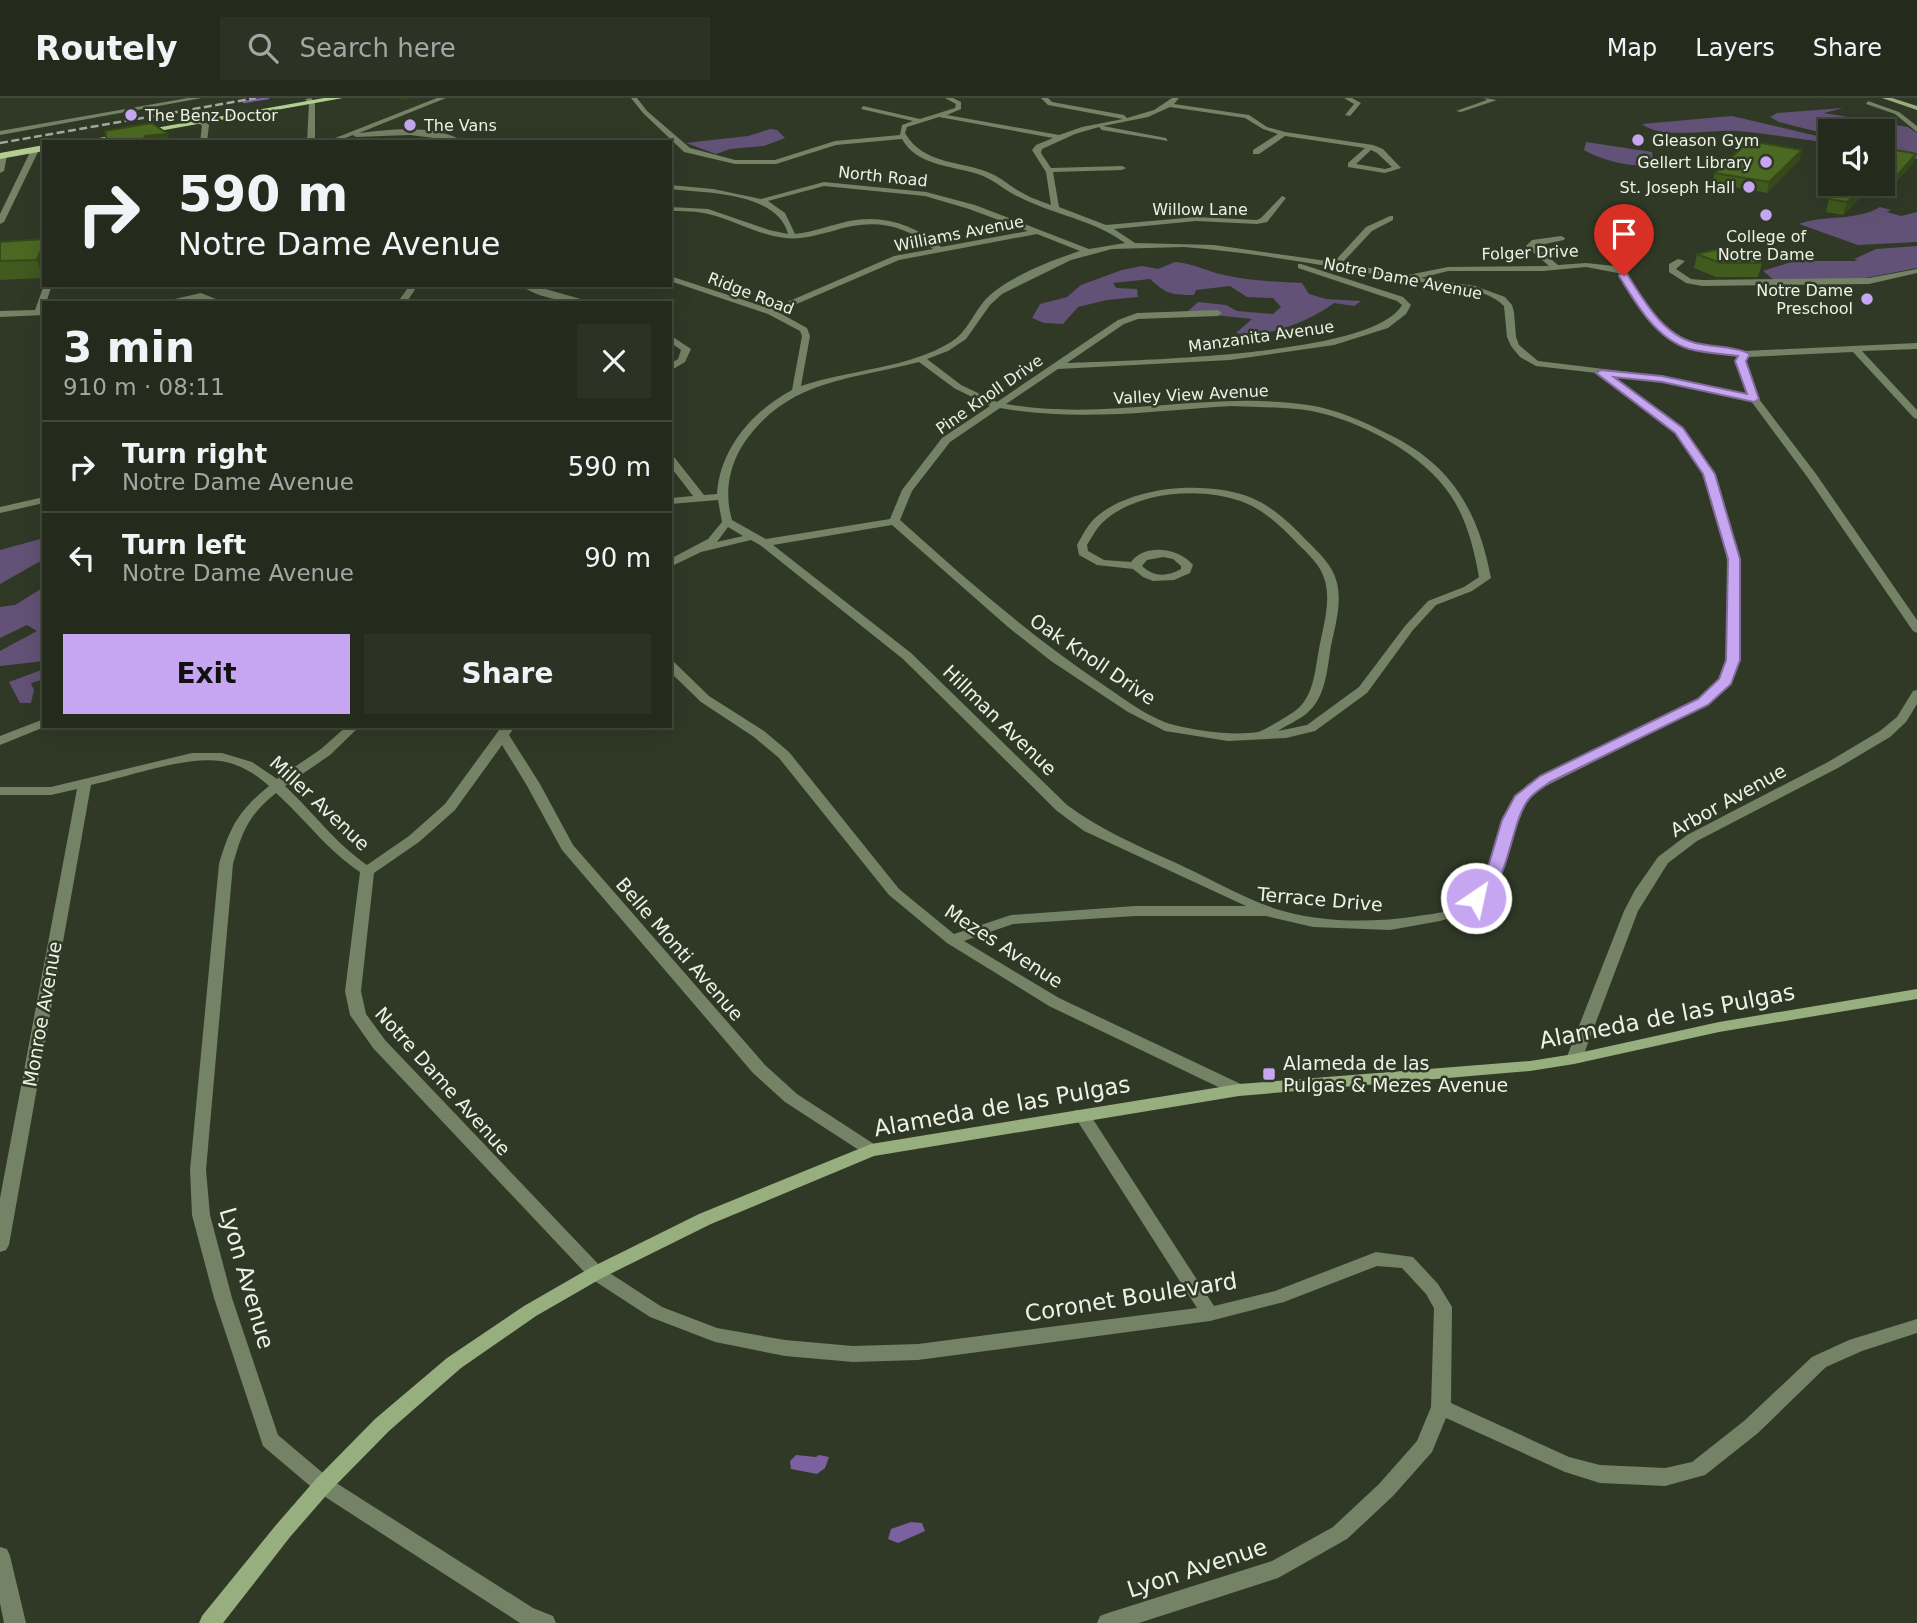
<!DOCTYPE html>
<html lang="en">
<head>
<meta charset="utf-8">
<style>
  body { margin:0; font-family:"DejaVu Sans",sans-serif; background:#2c3325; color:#f1f3f6; height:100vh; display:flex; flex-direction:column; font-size:26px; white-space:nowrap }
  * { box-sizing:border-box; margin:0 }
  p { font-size:23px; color:#a3a7a3 }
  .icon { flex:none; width:38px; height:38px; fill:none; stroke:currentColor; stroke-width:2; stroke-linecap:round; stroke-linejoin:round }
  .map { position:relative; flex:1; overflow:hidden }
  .drawer { position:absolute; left:42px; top:203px; width:630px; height:427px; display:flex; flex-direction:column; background:#242b1c; border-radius:0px; box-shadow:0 7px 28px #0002,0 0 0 2px #41473b }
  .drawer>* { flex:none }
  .top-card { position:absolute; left:42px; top:42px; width:630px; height:147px; border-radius:0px; box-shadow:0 7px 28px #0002,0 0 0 2px #41473b; background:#242b1c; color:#f1f3f6; overflow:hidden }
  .fabs { position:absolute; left:1818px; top:21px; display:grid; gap:14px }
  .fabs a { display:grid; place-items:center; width:77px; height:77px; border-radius:0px; background:#242b1c; box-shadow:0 7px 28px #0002,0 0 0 2px #41473b; font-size:35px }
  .pin { position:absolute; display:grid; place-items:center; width:60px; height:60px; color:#fff; margin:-72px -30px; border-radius:50% 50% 50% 0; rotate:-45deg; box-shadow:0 0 7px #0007 }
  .pin .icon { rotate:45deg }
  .me { position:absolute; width:77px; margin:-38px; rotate:34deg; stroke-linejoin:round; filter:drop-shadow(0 0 5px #0008) }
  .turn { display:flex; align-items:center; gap:24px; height:147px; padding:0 21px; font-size:32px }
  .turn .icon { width:91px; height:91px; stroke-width:2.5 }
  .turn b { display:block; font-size:49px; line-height:60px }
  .round { display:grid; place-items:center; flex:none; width:74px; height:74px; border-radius:0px; background:#2c3325 }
  .headline { display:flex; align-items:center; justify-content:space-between; height:119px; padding:0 21px }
  h1 { font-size:42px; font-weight:800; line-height:52px }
  .cta { display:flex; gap:14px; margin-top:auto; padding:14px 21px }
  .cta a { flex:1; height:80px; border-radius:0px; background:#c6a6f0; color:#111; font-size:28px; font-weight:800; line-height:80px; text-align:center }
  .cta a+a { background:#2c3325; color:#f1f3f6 }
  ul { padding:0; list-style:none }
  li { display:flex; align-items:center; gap:21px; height:91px; padding:0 21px; border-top:2px solid #41473b }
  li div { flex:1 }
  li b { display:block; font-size:26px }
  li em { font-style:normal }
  header { display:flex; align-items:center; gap:42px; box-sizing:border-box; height:98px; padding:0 35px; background:#242b1c; border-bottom:2px solid #41473b }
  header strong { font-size:33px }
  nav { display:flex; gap:38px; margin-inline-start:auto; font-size:24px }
  .search { width:490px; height:63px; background:#2c3325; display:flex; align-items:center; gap:18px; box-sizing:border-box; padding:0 24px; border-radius:0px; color:#a3a7a3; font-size:26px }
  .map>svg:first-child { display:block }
  .green { fill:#625277 }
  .water { fill:#7d60a1 }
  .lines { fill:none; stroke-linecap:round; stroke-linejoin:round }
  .stream { stroke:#7d60a1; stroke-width:2.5 }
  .minor { fill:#748265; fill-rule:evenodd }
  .tertiary { fill:#748265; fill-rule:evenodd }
  .secondary { fill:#97ae7f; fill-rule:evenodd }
  .primary { fill:#b2cf92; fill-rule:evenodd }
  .rail { stroke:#a3aa9b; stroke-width:2.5; stroke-dasharray:8 3.5; stroke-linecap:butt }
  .wall { fill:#415a1e }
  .shaded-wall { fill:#354a18 }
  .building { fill:#4c6923; stroke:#354a18; stroke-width:2 }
  .route { fill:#c6a6f0; stroke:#816c9c; stroke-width:2 }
  .poi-dot { fill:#c6a6f0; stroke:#303926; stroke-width:2.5 }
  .labels { text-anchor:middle; stroke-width:5; stroke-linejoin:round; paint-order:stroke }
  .far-poi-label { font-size:16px; fill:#ecf2e6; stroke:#303926; text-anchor:start }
  .far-street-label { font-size:16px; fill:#ecf2e6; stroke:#303926 }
  .street-label { font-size:19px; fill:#ecf2e6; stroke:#303926 }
  .poi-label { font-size:19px; fill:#ecf2e6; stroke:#303926; text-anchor:start }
  .near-street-label { font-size:23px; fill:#ecf2e6; stroke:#303926 }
</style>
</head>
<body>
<header>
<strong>Routely</strong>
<div class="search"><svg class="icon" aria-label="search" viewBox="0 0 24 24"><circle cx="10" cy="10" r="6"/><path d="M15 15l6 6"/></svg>Search here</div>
<nav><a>Map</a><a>Layers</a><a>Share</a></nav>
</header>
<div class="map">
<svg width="1917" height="1525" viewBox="0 0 1917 1525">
  <rect width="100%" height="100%" fill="#303926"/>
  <path class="green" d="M1843 10 1824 15 1908 29 1917 35V61L1883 51V33H1830V37L1779 24 1770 19 1777 15Z
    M1732 18 1830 41V45C1800 41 1769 36 1738 33 1713 31 1661 42 1642 26Z
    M770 31 777 32 785 40 764 48 730 51 716 56 686 45 748 38Z
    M1586 44 1652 54 1653 63 1648 62 1646 66C1630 70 1599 61 1584 52Z
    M1880 109 1891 112 1887 114 1901 118 1917 114V144L1858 147 1799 126C1826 116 1854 124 1880 109Z
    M1917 148V170L1860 181 1774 182 1763 173 1794 163H1855L1858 162 1854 161 1876 151Z
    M1175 164C1193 165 1210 175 1229 178 1253 183 1278 184 1302 185L1309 196 1326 201 1361 203 1354 208 1334 205C1312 222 1264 242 1236 235L1252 221 1187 214 1198 204 1226 207 1237 213 1273 216 1281 209 1273 200 1247 199 1230 188 1196 192 1194 197C1172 197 1166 196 1150 181L1113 185 1116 190 1137 191 1138 199 1107 202 1078 209 1063 226 1044 225 1032 220 1040 206 1067 199 1081 187 1122 172 1142 168 1158 171Z
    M44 440V461L0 486V452Z
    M44 489V563L0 568V553L37 533 27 527 0 540V509L15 507Z
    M44 571V581L31 585 34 592 31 605H20L9 584Z"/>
  <path class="water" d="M796 1357 816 1359 819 1357 829 1359 825 1370 817 1376 791 1371 790 1363Z
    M911 1424 922 1425 925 1433 898 1445 888 1441 891 1431Z"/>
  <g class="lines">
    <path class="stream" d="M244 4 268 0"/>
    <path class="minor" d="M311 0 315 5V44H307L309 5 305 1Z
      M437 0H446L359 35C391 31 437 26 465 44L410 37 356 39 353 37 335 44H325Z
      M631 0H637L647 13 690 50 735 62H775L835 43 900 37 902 27 913 23 861 11 863 8 920 21 955 10 956 6 945 0H953L961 4V11L947 17 1059 37 1082 29 1123 21 1048 7 1041 0H1048L1052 4 1124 17 1127 20 1154 12 1172 0H1179L1174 6 1249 17 1267 29 1285 34 1373 47 1383 51 1401 70 1385 75 1348 69V65L1365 50 1285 38 1259 56H1253V52L1278 36 1263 31 1245 20 1170 9 1148 19 1103 28 1166 40 1168 43 1102 32 1099 29 1075 36 1042 51 1041 55 1051 70 1122 68 1126 70 1122 72 1053 74 1059 109 1106 127 1196 119 1257 122 1261 120 1282 98 1286 100 1267 124 1257 126 1196 123 1114 131 1135 145 1214 147 1334 164 1366 129 1390 118H1393V122L1372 133 1342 165 1408 177 1448 169 1549 168 1526 148 1532 142 1561 138 1565 140 1564 142 1535 148 1558 167 1586 165 1614 168 1624 171 1644 204 1674 237 1693 246 1745 253 1917 245V251L1862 253 1917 312V321L1914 320 1853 254 1748 259 1745 263 1759 301 1816 376 1917 522V535L1913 533 1808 380 1751 303 1662 284 1610 277 1682 331 1697 349 1714 376 1735 443 1741 485 1739 562 1730 586 1707 607 1538 692 1529 700 1517 722 1503 770 1491 792 1471 814 1440 823 1390 832 1313 829 1266 818H1135L1013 826 964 843 1059 900 1245 988 1247 992 1245 996H1233L1049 908 947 845 889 797 779 660 754 639 701 604 670 574V563L674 564 709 598 764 633 789 654 899 791 954 836 1011 817 1135 808H1246L1084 733 1057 713 903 561 760 447 751 442 701 454 670 469V461L708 441 722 424 718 402 670 406V400L693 398 670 368V358L674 359 704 397 717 396C720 350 753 313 792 292L802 238 800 233 768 216 670 183V178L771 211 894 158 933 151C903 124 870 121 833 133 817 137 801 142 785 140 758 137 734 122 708 116 696 113 683 113 670 113V109L708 111 769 132 788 136C778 94 705 95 670 91V87L713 91 761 101 824 84 926 94 975 107 1089 151 1125 145C1094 122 1055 117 1021 100 1007 94 997 84 983 78 956 67 918 70 902 41L836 47 776 66H735L684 54 643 15ZM939 19 1053 40 1036 47 1032 52 1046 74 1051 107C1041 103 1030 100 1021 94 1011 89 1003 81 992 76 962 62 924 68 905 35L907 29ZM1371 52 1377 55 1392 69 1385 71 1356 66ZM824 88 925 98 969 111 1028 133 941 149C915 127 884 116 849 123 831 127 814 134 795 136L785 115 768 103ZM1037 136 1080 153C1052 162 1005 180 985 202 973 216 967 234 951 244 910 270 848 272 801 288L810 238 807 230 778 214 899 162ZM1184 149C1259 155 1333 169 1407 182 1434 187 1484 187 1504 208L1507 239 1511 248 1520 259 1536 268 1597 275 1676 335 1704 376 1725 443 1729 485 1727 562 1720 582 1699 601 1528 686C1492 719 1500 771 1463 805 1453 814 1431 816 1418 818 1372 825 1320 825 1276 811 1243 800 1207 779 1174 764 1136 747 1101 732 1067 707L911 555 773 447 892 427 1008 529 1051 563 1128 614 1165 633 1228 643 1286 640 1315 633 1367 595 1413 532 1436 507 1472 493 1491 480C1478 412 1451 366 1388 336 1363 323 1336 311 1308 307 1207 292 1108 324 1006 306L1058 271 1230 262 1334 247 1388 230 1406 216 1411 207 1403 199 1301 166H1298V170L1397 203 1402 207C1373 259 1128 262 1067 265L1124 226 1138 221 1218 218 1222 215 1218 212 1137 215 1118 222 997 304 961 287 927 261 948 253 966 241 990 207 1002 196 1071 162 1112 151ZM1586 169 1618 175C1635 203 1656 241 1689 250 1705 255 1723 255 1739 258L1735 263 1748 297 1662 278 1538 263 1519 247 1516 239 1514 214 1512 207 1505 199 1475 188 1421 180 1448 173H1543ZM919 264 954 290 990 308 942 340 902 392 890 421 766 441 732 422C724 395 729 368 744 345 788 281 850 282 919 264ZM1231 308C1258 309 1285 309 1312 313 1361 323 1424 356 1451 398 1467 422 1474 451 1479 479L1464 489 1428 503 1405 528 1359 589 1307 627 1278 633C1287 627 1297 623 1306 616 1326 600 1327 572 1331 548 1335 528 1342 506 1337 485 1333 467 1319 455 1306 442 1291 426 1273 409 1252 400 1208 382 1130 387 1094 421 1087 428 1082 438 1077 447L1079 457 1097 467 1133 471 1143 479 1153 483 1174 482 1190 475 1193 467C1179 450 1145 445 1131 464L1104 462 1088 453 1087 447C1092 439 1096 431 1102 425 1135 393 1201 388 1243 404 1264 412 1282 429 1297 445 1308 456 1321 467 1325 483 1331 505 1323 529 1319 551 1315 572 1314 599 1295 613 1288 618 1265 632 1258 634 1232 638 1200 633 1174 627 1150 621 1126 602 1105 588 1030 538 967 482 900 422L912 393 950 344 1000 310C1080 324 1151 313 1231 308ZM728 429 743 438 717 444ZM1163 459 1173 461 1181 468V471C1167 479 1153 479 1142 468L1147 462Z
      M1344 0H1352L1361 5 1350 18 1345 17 1354 6Z
      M1484 0 1497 2 1461 14 1456 13 1487 2Z
      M1868 3 1899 14 1917 28V34L1895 16 1866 6Z
      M199 19 209 27 207 44H200L202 28 196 21Z
      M35 50 39 52 4 124 0 126V116L31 52Z
      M3 55 7 57 4 73 0 75V56Z
      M1678 161 1685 163 1676 171 1691 181 1702 182 1869 180 1917 171V175L1869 186 1702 188 1686 185 1669 174V166Z
      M44 187H52L46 205H44V217L0 219V213L35 212Z
      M410 187H418L406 205H397Z
      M521 187H531L595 205C575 205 536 201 521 187Z
      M201 195 226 205C216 205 207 201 198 201 184 202 171 205 157 205Z
      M670 237 691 251 685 264 670 273V266L678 261 681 252 670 244Z
      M44 399V405L0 415V409Z
      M1917 592V606L1906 624 1890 639 1838 670 1697 743 1668 765 1638 813 1582 961 1580 965H1568L1566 961 1624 813 1635 792 1658 759 1687 737 1828 664 1880 633 1897 619 1913 593Z
      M44 621V628H47L0 647V638Z
      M347 628H360L330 657 285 688C313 714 335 745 367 767L409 738 445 706 502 628H515L509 637 540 686 573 747 765 967 797 996 877 1048 879 1052 877 1056 871 1058 865 1056 785 1004 753 975 562 752 526 686 502 647 455 712 419 744 374 775 361 893 366 916 385 942 602 1170 662 1209 717 1230 785 1242 853 1248 918 1246 1197 1210 1073 1016 1075 1012H1087L1214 1208 1275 1193 1376 1154 1413 1159 1438 1186 1452 1209 1451 1305 1569 1359 1600 1367 1665 1370 1692 1364 1744 1323 1812 1259 1849 1242 1917 1221V1235L1862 1253 1826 1269 1758 1335 1705 1377 1665 1388 1600 1385 1565 1374 1446 1320 1432 1354 1393 1398 1347 1441 1278 1480 1139 1525H1097L1100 1518 1108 1515 1272 1463 1333 1429 1379 1386 1417 1343 1431 1309 1434 1210 1426 1196 1402 1170 1377 1168 1284 1204 1210 1223 918 1262 853 1264 785 1258 715 1244 650 1219 590 1180 373 950 350 917 345 893 360 774C327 752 305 721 276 695 248 718 243 732 233 766L206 1072 210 1117 232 1200 278 1337 330 1381 533 1510 553 1518 556 1525H520L316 1393 263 1348 214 1200 192 1117 190 1072 219 766C230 729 238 713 269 688 256 676 238 665 220 663 185 658 127 679 91 687L9 1147 6 1152 0 1154V1100L77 691 51 697H0V689H51L192 655H222L252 664 277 681 321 651Z
      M0 1449 7 1451 10 1458 26 1525H4L0 1505Z"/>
    <path class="tertiary" d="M188 0H202L0 37V33Z"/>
    <path class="secondary" d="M1882 0H1892L1917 8V12Z
      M1917 891V901L1719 934 1574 966 1530 973 1239 998 874 1058 711 1126 602 1180 536 1218 461 1270 389 1333 330 1393 290 1439 223 1525H199L202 1518 276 1427 316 1381 375 1321 447 1260 524 1208 590 1170 699 1116 871 1046 1239 986 1530 963 1574 956 1719 924Z"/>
    <path class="primary" d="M324 0H343L98 44H77Z
      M44 47V53L0 61V55Z"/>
    <path class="rail" d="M0 45 256 0"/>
  </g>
  <path class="wall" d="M1916 56 1913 65 1890 91 1869 87 1868 92 1843 117 1826 114 1829 101 1843 86H1883V64Z
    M1800 61 1767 95 1712 85 1715 75Z
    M44 141 43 180 0 182V144Z
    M1697 156 1762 165 1758 179H1716L1694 170Z"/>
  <path class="shaded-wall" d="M400 0H414L401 2Z
    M168 36 169 44H134L145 38Z
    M1802 52 1800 61 1767 95 1769 84Z
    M1916 56 1913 65 1890 91 1893 82Z
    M1865 86H1869L1868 92 1843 117 1847 104Z
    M44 144V177L43 180 37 162Z"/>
  <path class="building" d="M152 25 168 36 145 38 143 43 107 44 105 33Z
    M1749 43 1802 52 1769 84 1715 75Z
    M1895 52 1913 55 1916 56 1893 82 1883 81V64Z
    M1843 86H1865L1847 104 1829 101Z
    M44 141V144L37 162 0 163V144Z
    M1724 150 1762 165H1720L1697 156Z"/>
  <path class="route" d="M1620 176H1627C1645 204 1665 241 1701 246 1716 249 1738 249 1750 256L1746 263 1759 301 1754 304 1662 284 1614 279 1683 330 1715 376 1740 461V562L1731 586 1708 607 1550 684C1544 689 1534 694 1529 701 1509 725 1509 797 1476 805L1468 800 1488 769 1502 722 1515 698 1540 678 1698 601 1719 581 1726 562 1728 461 1703 376 1675 335 1596 275 1601 272 1662 278 1747 296 1735 263 1738 258C1722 256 1705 255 1689 251 1656 241 1636 206 1619 178Z"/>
  <g class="poi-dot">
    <circle cx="131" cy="17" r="7"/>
    <circle cx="410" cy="27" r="7"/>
    <circle cx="1638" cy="42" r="7"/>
    <circle cx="1766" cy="64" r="7"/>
    <circle cx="1749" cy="89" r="7"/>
    <circle cx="1766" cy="117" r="7"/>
    <circle cx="1867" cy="201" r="7"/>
    <rect x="1262" y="969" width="14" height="14" rx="3.5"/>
  </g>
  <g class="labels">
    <g class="far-poi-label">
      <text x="145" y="23">The Benz Doctor</text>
      <text x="424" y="33">The Vans</text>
      <text x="1652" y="48">Gleason Gym</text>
      <text x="1752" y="70" text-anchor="end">Gellert Library</text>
      <text x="1735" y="95" text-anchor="end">St. Joseph Hall</text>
      <text x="1766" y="144" text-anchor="middle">College of<tspan x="1766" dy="18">Notre Dame</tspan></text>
      <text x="1853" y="198" text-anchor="end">Notre Dame<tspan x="1853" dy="18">Preschool</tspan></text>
    </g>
    <g class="far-street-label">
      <text transform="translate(883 78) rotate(6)" y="6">North Road</text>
      <text x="1200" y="117">Willow Lane</text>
      <text transform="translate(959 135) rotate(-11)" y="6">Williams Avenue</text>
      <text transform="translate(1530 154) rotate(-2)" y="6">Folger Drive</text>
      <text transform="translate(1403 180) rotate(11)" y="6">Notre Dame Avenue</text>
      <text transform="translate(751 195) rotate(21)" y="6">Ridge Road</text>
      <text transform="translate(1261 238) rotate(-8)" y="6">Manzanita Avenue</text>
      <text transform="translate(989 296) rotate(-35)" y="6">Pine Knoll Drive</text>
      <text transform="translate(1191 296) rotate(-3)" y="6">Valley View Avenue</text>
    </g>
    <g class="street-label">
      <text transform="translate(1093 561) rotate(34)" y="7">Oak Knoll Drive</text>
      <text transform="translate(1000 622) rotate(44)" y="7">Hillman Avenue</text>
      <text transform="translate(1728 702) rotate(-29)" y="7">Arbor Avenue</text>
      <text transform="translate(320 705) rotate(43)" y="7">Miller Avenue</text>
      <text transform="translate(1320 801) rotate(5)" y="7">Terrace Drive</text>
      <text transform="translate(1004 848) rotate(33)" y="7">Mezes Avenue</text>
      <text transform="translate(680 851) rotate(49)" y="7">Belle Monti Avenue</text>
      <text transform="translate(42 916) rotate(-80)" y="7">Monroe Avenue</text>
      <text transform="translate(443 983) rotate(48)" y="7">Notre Dame Avenue</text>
    </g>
    <g class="poi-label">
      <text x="1283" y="972">Alameda de las<tspan x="1283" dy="22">Pulgas &amp; Mezes Avenue</tspan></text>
    </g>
    <g class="near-street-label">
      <text transform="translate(1667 918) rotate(-11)" y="8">Alameda de las Pulgas</text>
      <text transform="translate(1002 1008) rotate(-10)" y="8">Alameda de las Pulgas</text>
      <text transform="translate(247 1180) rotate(74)" y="8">Lyon Avenue</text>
      <text transform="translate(1131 1199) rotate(-9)" y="8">Coronet Boulevard</text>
      <text transform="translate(1197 1470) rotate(-18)" y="8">Lyon Avenue</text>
    </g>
  </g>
</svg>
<div class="fabs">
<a><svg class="icon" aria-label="sound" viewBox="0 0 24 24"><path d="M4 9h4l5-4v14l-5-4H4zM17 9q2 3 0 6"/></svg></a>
</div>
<div class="pin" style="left:1624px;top:178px;background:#d93025"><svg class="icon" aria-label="arrive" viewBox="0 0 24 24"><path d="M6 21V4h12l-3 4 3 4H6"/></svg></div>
<svg class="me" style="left:1476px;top:800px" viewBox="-20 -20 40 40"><circle r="17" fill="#c6a6f0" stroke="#fff" stroke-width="3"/><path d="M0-11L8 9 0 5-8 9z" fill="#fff"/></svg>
<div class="top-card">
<div class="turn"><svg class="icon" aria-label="right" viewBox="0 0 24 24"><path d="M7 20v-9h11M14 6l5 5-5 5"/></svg><div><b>590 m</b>Notre Dame Avenue</div></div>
</div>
<section class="drawer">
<div class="headline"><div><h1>3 min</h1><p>910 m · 08:11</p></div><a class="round"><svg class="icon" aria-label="close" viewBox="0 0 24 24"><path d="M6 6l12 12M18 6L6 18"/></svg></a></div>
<ul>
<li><svg class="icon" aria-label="right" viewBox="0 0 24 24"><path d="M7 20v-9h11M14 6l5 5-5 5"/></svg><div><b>Turn right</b><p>Notre Dame Avenue</p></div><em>590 m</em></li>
<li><svg class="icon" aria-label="left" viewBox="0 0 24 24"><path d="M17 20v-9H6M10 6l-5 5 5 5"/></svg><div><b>Turn left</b><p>Notre Dame Avenue</p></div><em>90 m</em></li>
</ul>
<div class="cta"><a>Exit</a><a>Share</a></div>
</section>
</div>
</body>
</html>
